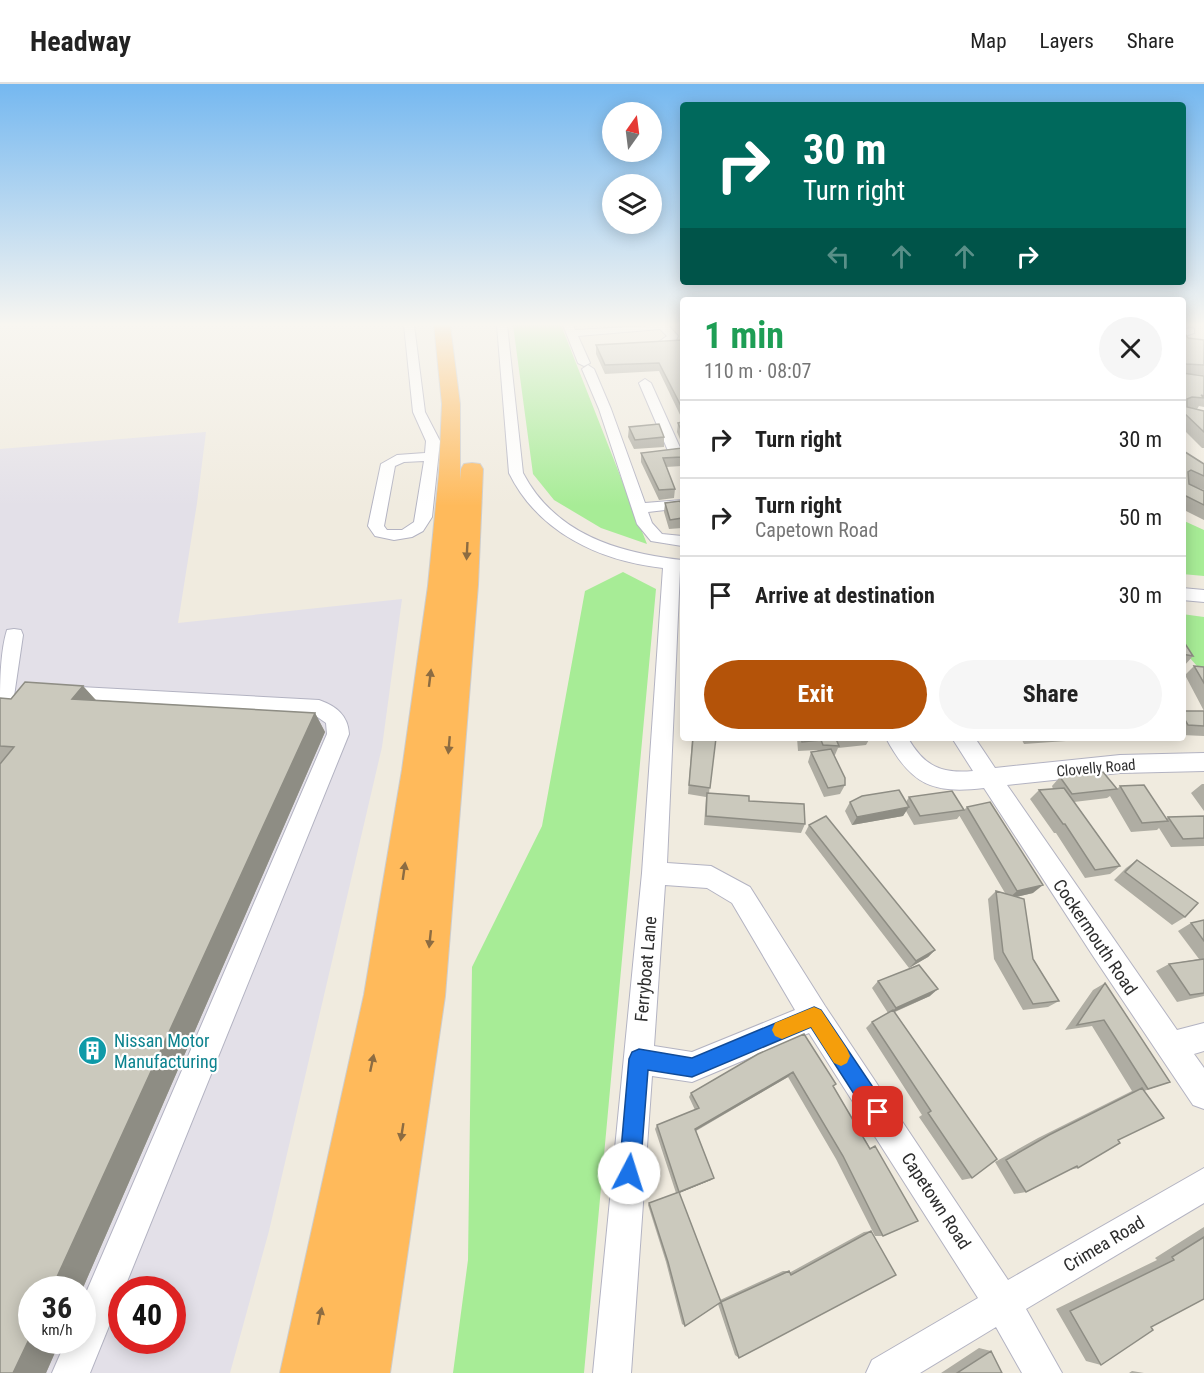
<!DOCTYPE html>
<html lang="en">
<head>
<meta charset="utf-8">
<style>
  body { margin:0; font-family:"Roboto Condensed",sans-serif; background:#f6f6f6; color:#222; height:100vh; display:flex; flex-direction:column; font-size:22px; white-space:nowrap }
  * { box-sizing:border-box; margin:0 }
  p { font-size:20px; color:#767676 }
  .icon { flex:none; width:33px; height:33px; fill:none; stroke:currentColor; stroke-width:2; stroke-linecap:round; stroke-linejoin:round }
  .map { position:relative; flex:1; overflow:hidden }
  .sheet { position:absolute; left:680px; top:213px; width:506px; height:444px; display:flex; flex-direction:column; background:#fff; border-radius:6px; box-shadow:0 3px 15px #0003 }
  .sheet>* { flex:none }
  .hud { position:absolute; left:680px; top:18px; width:506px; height:183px; border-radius:6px; box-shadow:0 3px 15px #0003; background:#00695c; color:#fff; overflow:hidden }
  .needle { width:39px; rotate:14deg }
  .fabs { position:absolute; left:602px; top:18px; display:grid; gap:12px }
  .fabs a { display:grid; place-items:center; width:60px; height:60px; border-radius:50%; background:#fff; box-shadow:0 3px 15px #0003; font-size:30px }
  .speed { position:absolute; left:18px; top:1192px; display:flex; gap:12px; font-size:30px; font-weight:700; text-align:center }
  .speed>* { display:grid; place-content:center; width:78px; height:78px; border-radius:50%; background:#fff; box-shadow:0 3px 15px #0003; line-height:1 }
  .speed small { font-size:15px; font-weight:400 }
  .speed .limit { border:9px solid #d22; background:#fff; color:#111 }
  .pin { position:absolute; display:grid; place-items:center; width:51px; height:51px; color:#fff; margin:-26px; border-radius:12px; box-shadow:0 3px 9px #0006 }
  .me { position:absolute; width:66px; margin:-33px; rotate:5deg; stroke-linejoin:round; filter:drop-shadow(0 0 4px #0008) }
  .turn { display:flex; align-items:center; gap:21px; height:126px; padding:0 24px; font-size:27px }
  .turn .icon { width:78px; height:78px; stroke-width:2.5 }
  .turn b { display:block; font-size:42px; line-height:51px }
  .lanes { display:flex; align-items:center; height:57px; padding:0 24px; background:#0003; justify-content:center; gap:30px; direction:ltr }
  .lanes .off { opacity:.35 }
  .round { display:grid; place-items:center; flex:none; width:63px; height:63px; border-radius:32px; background:#f6f6f6 }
  .summary { display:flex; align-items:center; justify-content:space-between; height:102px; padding:0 24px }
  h1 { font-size:36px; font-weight:700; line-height:45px; color:#1e9e55 }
  .action { display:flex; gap:12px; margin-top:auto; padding:12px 24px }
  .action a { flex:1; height:69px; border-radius:36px; background:#b45309; color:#fff; font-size:24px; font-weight:700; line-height:69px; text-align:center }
  .action a+a { background:#f6f6f6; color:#222 }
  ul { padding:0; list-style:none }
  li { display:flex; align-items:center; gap:18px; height:78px; padding:0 24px; border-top:2px solid #e0e0e0 }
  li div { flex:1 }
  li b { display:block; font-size:22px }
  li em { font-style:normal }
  header { display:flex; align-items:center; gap:36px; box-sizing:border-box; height:84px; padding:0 30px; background:#fff; border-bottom:2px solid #e0e0e0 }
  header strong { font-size:28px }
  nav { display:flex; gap:33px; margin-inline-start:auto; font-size:21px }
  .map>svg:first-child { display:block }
  .industrial { fill:#e3e0e8; fill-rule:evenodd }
  .green { fill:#a7ec96 }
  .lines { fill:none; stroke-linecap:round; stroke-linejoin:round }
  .minor-casing { stroke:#b3b3c2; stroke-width:2 }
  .highway-casing { stroke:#cdcdcd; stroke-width:2 }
  .minor { fill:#fff; fill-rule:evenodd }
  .highway { fill:#ffba5b; fill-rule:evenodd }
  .wall { fill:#afada3 }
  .shaded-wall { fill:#8e8d84 }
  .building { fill:#cbc9bd; stroke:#8e8d84; stroke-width:1.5 }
  .oneway { fill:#8c6c42 }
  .route { fill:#1a73e8; stroke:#114b97; stroke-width:1.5 }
  .slow { fill:#f59e0b }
  .labels { text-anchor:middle; stroke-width:4.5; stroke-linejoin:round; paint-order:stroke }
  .street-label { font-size:15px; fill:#2d2d2d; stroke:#fff }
  .near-street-label { font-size:18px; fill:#2d2d2d; stroke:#fff }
  .near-culture-label { font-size:18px; fill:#0d838f; stroke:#fff; text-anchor:start }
</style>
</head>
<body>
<header>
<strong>Headway</strong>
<nav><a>Map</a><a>Layers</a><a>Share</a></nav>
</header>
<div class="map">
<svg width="1204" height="1289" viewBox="0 0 1204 1289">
  <rect width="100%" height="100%" fill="#f0ebdf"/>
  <path class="industrial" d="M206 348 197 419 178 539 402 515 382 663 269 1147 230 1289H0V365ZM32 1206H82V1257H32ZM122 1206H172V1257H122Z"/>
  <path class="green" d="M513 241H561L647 460 601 444 554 416 533 390Z
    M1182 436 1204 446V492L1182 490Z
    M623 488 656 505 584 1289H453L468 1176 472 883 542 742 585 507Z
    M1182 530 1204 533V590L1182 565Z"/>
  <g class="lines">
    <defs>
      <path id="minor" d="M404 241H414L425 328 440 357 432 433 423 447 412 453 394 456 375 452 368 442 381 380 397 371 425 369 426 357 413 328ZM424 377 414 438 402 446H387L384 442 395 382 404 378Z
        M497 241H507L523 389C555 450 618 469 682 476V486H680L667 779 711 782 750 803 825 922 1008 1196 1204 1084V1119L1026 1225 1062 1289H1022L996 1243 920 1289H866L872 1276 978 1214 809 949 692 998 652 992 631 1289H593L642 789 663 484C599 477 538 448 509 389ZM665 801 707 804 732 819 795 926 692 968 654 962Z
        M563 241H573L575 246 668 241 678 252 675 258 662 263 656 260 667 252 660 245 578 252 590 279 584 282 578 279Z
        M1190 244 1194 245V249L1182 253V246Z
        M588 281 594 285 611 325 645 419 682 416V424L648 428 652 439 662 450 682 452V462L651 457 637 440 599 325 582 285Z
        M645 295 651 299 682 368 681 372H671L669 369 639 299Z
        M1182 504 1204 506V518L1182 516Z
        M14 545 21 546 23 551 13 619 10 624 0 626C0 602 0 568 7 546Z
        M62 602 319 616C336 622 348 631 349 650L90 1289H52L66 1257H82V1218L327 650 326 639 316 632 62 616 55 614 52 609 55 604Z
        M886 654H908C924 682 941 690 973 687L952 654H975L995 684 1120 671 1204 669V687L1120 689 1007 701 1177 946 1204 939V967L1194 970 1204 984V1025L1193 1021 1093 872 984 704C933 710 911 701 886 654Z"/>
      <path id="highway" d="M434 241H450L460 320V396L461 385 464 380 472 379 480 380 483 385 478 501 445 912 390 1289H280L364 911 402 686 428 502 439 389 442 320Z"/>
    </defs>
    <use href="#minor" class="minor-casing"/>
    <use href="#highway" class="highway-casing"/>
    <use href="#minor" class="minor"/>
    <use href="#highway" class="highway"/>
  </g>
  <path class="wall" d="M678 241H682V250Z
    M1182 250 1188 254 1204 256V291L1187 290 1204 292V323L1199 322 1197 325 1187 323 1204 327V364H1202L1182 344Z
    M682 256V335L659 287 605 290 596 270V261Z
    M682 338V360L677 348 678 339Z
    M629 343 664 353V363L634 365 628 353Z
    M682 364V382L666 383 675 405 674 414 659 416 641 378V369Z
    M1182 366 1204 380V406L1189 400 1204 407V436L1182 425Z
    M665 419 682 422V444L669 445 664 428Z
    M1182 570 1193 572 1184 582 1182 581Z
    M1194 582 1204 583V652L1182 651V627H1204L1185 591Z
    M83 602 96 616 315 629 325 648 82 1206H32V1257H60L46 1289H0V614L11 615Z
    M692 654H716L709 709 749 717 805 740 801 749 704 741 706 713 688 710Z
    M743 654H763V656Z
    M797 654H870L866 661 838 664 835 671H834L845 701 840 710 824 713 808 678 811 668 818 667 817 666 798 667Z
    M989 654H1014L991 657Z
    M1021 654H1069L1066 657 1024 660Z
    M1060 693 1117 705 1120 702 1166 735 1168 733 1204 732V762L1171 763 1159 744 1157 746 1131 748 1110 712 1107 714 1074 718 1120 782 1110 790 1085 794 1056 749H1054L1030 715 1039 706 1053 705 1052 702Z
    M1202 700H1204V727L1191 709Z
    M909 713 964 726 957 735 914 741 906 727 903 732 852 741 845 727 850 718H906Z
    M967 723 1033 809 1016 813 1033 875 1059 917 1048 923 1023 926 994 875 988 815 996 807 1005 809 959 731Z
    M809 741 935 866 928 873 909 884 805 749Z
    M1137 776 1185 833 1172 841 1114 796 1126 784Z
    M1204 836V912L1177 918 1156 887 1169 880 1199 875 1178 847 1191 839Z
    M878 897 930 912 895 928 972 1094 962 1096 919 1033 922 1031 866 944 872 938 888 929 872 904Z
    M1105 899 1170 998 1144 1007 1118 1056 1078 1084 1069 1086 1026 1108 1014 1110 995 1078 1038 1054 1132 1007 1092 942 1065 946 1093 906Z
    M758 970 833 1002 870 1064 875 1062 883 1152H875L836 1075 788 993 696 1047 714 1094 711 1096 679 1109 720 1216 783 1187H789V1189L864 1148 871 1147 739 1274 735 1271 718 1220 685 1242 682 1240 666 1178 648 1121 649 1119 676 1109 655 1045 657 1041 695 1026 689 1013 691 1009Z
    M1204 1143V1215L1151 1243 1101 1281 1086 1277 1056 1225 1157 1176 1155 1174Z
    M979 1264 991 1267 1002 1289H941Z
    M1132 1287 1144 1289H1129Z"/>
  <path class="shaded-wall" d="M83 602 100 621 72 615Z
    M315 629 325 648 82 1206H51Z
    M909 723 903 732 852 741 857 733Z
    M1043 801 1033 809 1008 815 1017 807Z
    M935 866 928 873 909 884 916 877Z
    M938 905 930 912 889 930 896 924Z
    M793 988 788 993 693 1048 695 1045Z
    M714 1094 711 1096 677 1110 679 1108Z
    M32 1249V1257H60L46 1289H13Z"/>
  <path class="building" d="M1182 250 1186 251 1188 254 1204 256V281L1186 280 1182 276Z
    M682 256V324L659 279 605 281 596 261Z
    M1182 289 1204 292V312L1201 311 1204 314 1192 313 1187 315V323L1204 327V348L1182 327Z
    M682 338V348L678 339Z
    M659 340 664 353 635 356 629 343Z
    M682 364V373L663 374 675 405 659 406 641 369Z
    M1182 366 1204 380V392L1191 386 1188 388 1189 400 1204 407V421L1182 410Z
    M680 417 682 422V434L670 436 665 419Z
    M1182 555 1193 572 1182 570Z
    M1194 582 1204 583V599Z
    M25 598 83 602 72 615 315 629 51 1206H32V1249L13 1289H0V680L14 663 0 662V614L11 615Z
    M1182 627H1204V642L1188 641 1182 631Z
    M693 654H716L710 704 689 701Z
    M801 654H846L836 655 839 662 823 661 821 656 802 658Z
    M831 665 845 694V701L828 704 811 668Z
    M1103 688 1117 705 1072 710 1060 693Z
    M1144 701 1168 737 1142 739 1120 702Z
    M1064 704 1120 782 1095 786 1065 740H1063L1039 706Z
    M899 706 909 723 857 733 850 718 862 712Z
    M952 707 964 726 920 732 909 713Z
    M707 709 749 712V717L804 720 805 740 706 732Z
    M990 718 1043 801 1017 807 967 723Z
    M826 732 935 866 916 877 809 741Z
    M1204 732V754L1183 755 1168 733Z
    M1137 776 1198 819 1185 833 1125 788Z
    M996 807 1024 815 1033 875 1059 917 1033 920 1003 868Z
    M1204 836V857L1191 839Z
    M1204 875V909L1190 911 1169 880Z
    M919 881 938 905 896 924 878 897Z
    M1105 899 1170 998 1148 1005 1104 936 1077 941Z
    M893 926 997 1075 972 1094 928 1029 931 1027 872 938Z
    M804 950 836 1000 833 1002 870 1065 875 1062 918 1137 883 1152 843 1072 793 988 695 1045 714 1094 679 1108 657 1041 699 1024 691 1009 758 970Z
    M1142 1004 1164 1034 1118 1056 1120 1059 1078 1084 1077 1082 1026 1108 1006 1076 1049 1051Z
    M679 1108 721 1218 685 1242 668 1178 649 1119Z
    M871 1147 896 1191 739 1274 721 1218 789 1187 791 1191Z
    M1204 1153V1215L1151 1243 1153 1246 1101 1281 1070 1227 1174 1176 1172 1173Z
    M991 1267 1002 1289H957Z"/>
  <defs><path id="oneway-solid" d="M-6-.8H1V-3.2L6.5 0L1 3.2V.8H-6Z" transform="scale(1.5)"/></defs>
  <g class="oneway">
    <use href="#oneway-solid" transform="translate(467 467) rotate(93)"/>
    <use href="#oneway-solid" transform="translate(430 594) rotate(-83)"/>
    <use href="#oneway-solid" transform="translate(449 661) rotate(95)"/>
    <use href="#oneway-solid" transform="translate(404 787) rotate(-82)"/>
    <use href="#oneway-solid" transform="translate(430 855) rotate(96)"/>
    <use href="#oneway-solid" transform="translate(372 979) rotate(-78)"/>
    <use href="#oneway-solid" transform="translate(402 1048) rotate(99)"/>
    <use href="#oneway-solid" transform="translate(320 1232) rotate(-78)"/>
  </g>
  <linearGradient id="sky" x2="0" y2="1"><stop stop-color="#75b8f0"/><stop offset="0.57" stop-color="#f8f6f1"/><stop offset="1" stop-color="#f8f6f1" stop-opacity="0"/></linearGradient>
  <rect width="1204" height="422" fill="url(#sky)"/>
  <path class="route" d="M814 923 821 926 885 1021 888 1028 885 1035 878 1038 870 1035 811 943 692 993 648 986 640 1089 637 1096 629 1100 622 1096 619 1089 629 975 632 968 639 965 692 974Z"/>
  <path class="slow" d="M814 923 821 926 847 965 850 972 847 979 841 982 834 979 811 943 782 955 775 952 772 946 775 939Z"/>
  <defs>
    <symbol id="building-disc" viewBox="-11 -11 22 22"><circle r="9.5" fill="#0f9aa8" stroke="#fff"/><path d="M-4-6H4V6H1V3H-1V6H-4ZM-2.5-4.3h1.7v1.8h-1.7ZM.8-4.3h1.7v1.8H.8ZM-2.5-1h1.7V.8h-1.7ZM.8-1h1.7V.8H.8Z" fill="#fff"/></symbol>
  </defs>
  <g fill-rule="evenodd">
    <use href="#building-disc" x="76" y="950" width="33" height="33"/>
  </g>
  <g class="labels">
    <g class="street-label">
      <text transform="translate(1096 684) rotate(-5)" y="5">Clovelly Road</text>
    </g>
    <g class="near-street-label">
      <text transform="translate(1095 853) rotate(56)" y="6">Cockermouth Road</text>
      <text transform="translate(646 885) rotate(-85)" y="6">Ferryboat Lane</text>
      <text transform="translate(936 1117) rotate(57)" y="6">Capetown Road</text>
      <text transform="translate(1104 1160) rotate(-31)" y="6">Crimea Road</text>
    </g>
    <g class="near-culture-label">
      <text x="114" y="963">Nissan Motor<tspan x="114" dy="21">Manufacturing</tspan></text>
    </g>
  </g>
</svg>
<div class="fabs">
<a><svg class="needle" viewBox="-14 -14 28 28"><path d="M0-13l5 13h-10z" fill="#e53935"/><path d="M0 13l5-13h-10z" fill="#767676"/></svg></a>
<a><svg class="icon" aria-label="layers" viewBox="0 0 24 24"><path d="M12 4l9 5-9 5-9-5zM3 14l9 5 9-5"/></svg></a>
</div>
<div class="speed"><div>36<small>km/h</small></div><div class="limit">40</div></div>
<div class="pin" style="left:878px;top:1028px;background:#d93025"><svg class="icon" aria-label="arrive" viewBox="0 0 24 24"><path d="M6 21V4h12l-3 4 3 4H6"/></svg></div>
<svg class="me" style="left:629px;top:1089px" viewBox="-20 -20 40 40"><circle r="19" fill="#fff"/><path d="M0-13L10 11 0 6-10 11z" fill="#1a73e8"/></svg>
<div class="hud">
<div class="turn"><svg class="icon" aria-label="right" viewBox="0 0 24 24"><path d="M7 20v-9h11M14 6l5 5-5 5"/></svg><div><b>30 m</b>Turn right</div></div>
<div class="lanes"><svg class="icon off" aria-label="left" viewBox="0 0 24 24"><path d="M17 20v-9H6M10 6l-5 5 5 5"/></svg><svg class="icon off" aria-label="ahead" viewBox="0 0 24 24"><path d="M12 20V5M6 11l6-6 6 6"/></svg><svg class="icon off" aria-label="ahead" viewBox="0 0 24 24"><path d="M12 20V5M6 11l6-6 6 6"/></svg><svg class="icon" aria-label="right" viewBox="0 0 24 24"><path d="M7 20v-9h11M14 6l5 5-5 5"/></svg></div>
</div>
<section class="sheet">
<div class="summary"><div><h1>1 min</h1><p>110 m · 08:07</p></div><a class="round"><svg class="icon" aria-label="close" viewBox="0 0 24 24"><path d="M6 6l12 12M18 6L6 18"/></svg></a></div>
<ul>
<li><svg class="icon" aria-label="right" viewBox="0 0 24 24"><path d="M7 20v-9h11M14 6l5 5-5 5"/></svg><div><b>Turn right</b></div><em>30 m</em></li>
<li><svg class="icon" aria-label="right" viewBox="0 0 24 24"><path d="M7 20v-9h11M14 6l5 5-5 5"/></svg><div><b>Turn right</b><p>Capetown Road</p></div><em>50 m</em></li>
<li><svg class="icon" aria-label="arrive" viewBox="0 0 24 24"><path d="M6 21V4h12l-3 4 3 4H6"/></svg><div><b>Arrive at destination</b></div><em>30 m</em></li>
</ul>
<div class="action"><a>Exit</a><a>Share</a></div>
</section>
</div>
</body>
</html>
